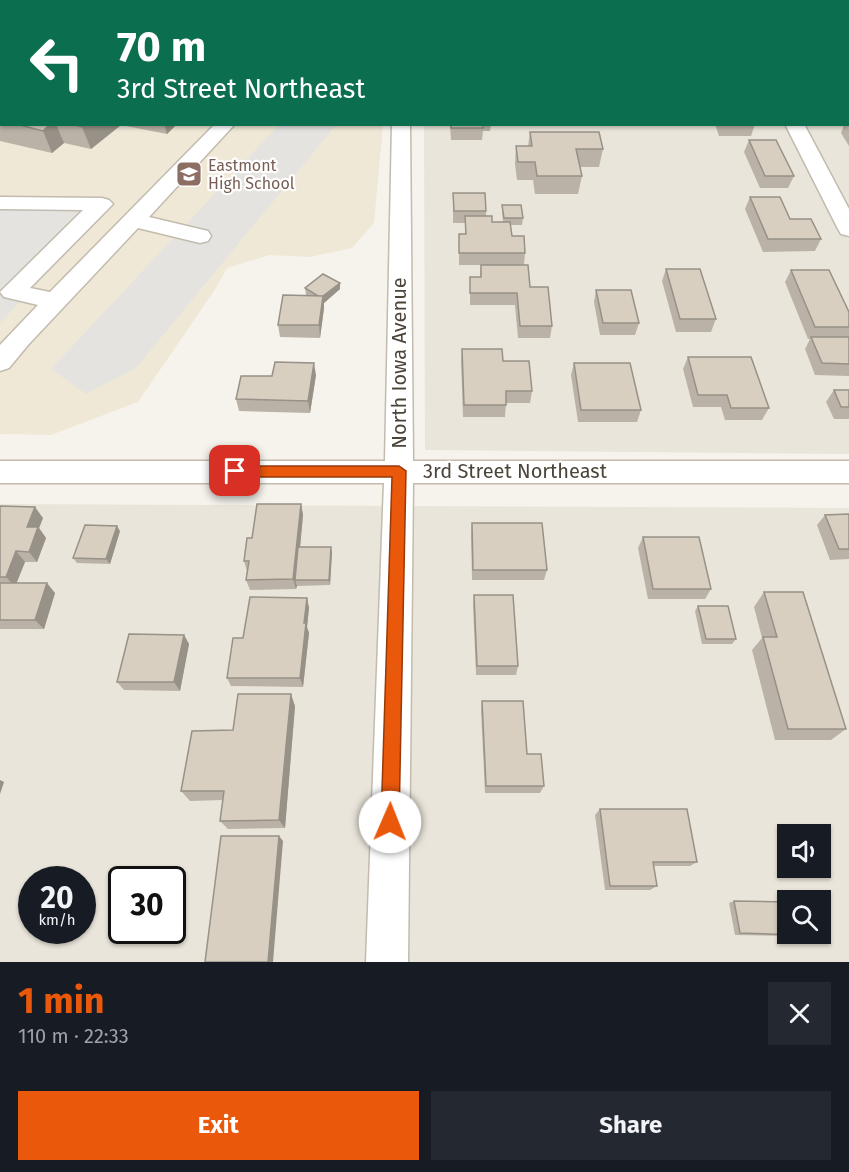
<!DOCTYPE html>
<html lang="en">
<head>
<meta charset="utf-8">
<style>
  body { margin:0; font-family:"Fira Sans",sans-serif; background:#242831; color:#f1f3f6; height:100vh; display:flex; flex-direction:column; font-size:22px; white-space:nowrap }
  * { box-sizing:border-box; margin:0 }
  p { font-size:20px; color:#9ea1a6 }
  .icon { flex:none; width:33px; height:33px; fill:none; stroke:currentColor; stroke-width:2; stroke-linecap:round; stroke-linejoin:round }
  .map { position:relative; height:962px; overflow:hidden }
  .drawer { display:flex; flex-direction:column; background:#171b24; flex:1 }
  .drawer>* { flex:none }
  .guide { position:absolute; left:0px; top:0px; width:849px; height:126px; box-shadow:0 2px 4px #0004; background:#0b6e4f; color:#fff; overflow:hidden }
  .fabs { position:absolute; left:777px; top:824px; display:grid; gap:12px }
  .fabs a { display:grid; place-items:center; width:54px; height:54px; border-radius:0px; background:#171b24; box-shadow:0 2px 4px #0004; font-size:30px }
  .speed { position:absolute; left:18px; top:866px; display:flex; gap:12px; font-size:30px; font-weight:700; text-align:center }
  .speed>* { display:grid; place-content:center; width:78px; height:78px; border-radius:50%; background:#171b24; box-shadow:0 2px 4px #0004; line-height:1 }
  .speed small { font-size:15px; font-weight:400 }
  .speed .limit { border:3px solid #111; border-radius:9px; background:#fff; color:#111 }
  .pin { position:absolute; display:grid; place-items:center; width:51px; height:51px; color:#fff; margin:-26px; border-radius:12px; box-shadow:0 3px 9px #0006 }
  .me { position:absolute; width:66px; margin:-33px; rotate:1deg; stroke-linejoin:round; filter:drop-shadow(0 0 4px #0008) }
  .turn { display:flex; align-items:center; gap:21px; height:126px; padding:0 18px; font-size:27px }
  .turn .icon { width:78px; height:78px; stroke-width:2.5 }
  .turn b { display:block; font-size:42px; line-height:51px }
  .round { display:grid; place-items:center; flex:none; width:63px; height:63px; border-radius:0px; background:#242831 }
  .headline { display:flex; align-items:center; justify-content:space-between; height:102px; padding:0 18px }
  h1 { font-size:36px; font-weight:700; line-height:45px; color:#ea580c }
  .cta { display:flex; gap:12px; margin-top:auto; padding:12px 18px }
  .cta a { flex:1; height:69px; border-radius:0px; background:#ea580c; color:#fff; font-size:24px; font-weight:700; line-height:69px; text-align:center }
  .cta a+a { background:#242831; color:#f1f3f6 }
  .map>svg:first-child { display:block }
  .residential { fill:#eae5da; fill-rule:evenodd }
  .education { fill:#efe8d6 }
  .parking { fill:#e5e3e0 }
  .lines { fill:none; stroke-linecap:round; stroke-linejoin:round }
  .minor-casing { stroke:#c2bbae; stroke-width:3 }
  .minor { fill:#fff; fill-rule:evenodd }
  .wall { fill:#bab2a6 }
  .shaded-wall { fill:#979187 }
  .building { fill:#d8cfc1; stroke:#979187; stroke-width:1.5 }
  .route { fill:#ea580c; stroke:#983908; stroke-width:1.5 }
  .labels { text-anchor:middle; stroke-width:4.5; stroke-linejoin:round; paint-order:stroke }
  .far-education-label { font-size:16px; fill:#785e54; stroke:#fff; text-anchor:start }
  .street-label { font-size:20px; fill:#4b4439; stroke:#fff }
</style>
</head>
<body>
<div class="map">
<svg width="849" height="962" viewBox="0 0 849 962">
  <rect width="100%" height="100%" fill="#f6f3ec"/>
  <path class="residential" d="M423 0H849V454L425 450 424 125 848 124V2Z
    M0 504 849 508V962H0ZM788 834H820V867H788ZM32 879H82V930H32ZM122 879H172V930H122ZM788 900H820V933H788Z"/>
  <path class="education" d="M0 0H393L2 2V124L383 125 374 223 352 248 310 257 270 255 227 268 214 291 138 402 51 435 0 434Z"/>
  <path class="parking" d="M279 125H336L136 368 86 394 51 369Z
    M0 206 110 207 0 323Z"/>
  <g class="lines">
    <defs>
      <path id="minor" d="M394 0H410V2H394Z
        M721 0H737L738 2H722Z
        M215 124H235L149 217 208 231 211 236 208 241 200 243 138 228 28 345 9 368 0 371V345L38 305 4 297 0 292 83 210 0 209V197L102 198 109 200 113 204 30 288 50 292Z
        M392 124H410L413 461H849V483H413L408 962H366L384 483H0V461H385Z
        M785 124H804L849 209V236L841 234 838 229Z"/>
    </defs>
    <use href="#minor" class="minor-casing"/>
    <use href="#minor" class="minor"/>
  </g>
  <path class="wall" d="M0 0H22V2H2V124H177L167 134 121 125 91 149 64 143 52 153 0 141Z
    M848 110H849V146L841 133 844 125V124H848Z
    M450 124H491L490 131H483L482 140H451Z
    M715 124H755L751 136H719Z
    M530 132 603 149 599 167H580L582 176 578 194H535L533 180H517L515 164 516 146H528Z
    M749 140 794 176 788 188H760L744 152Z
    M453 193 486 211V216L492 222H503L502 211V205L523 218 522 225H510L512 236 525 253 524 265 530 287 552 326 550 338H518L515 305H470V277H480L481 265H459V234H465V223H453Z
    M750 197 790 219 821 239 815 251 763 252 745 209Z
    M666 269 716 319 711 332H676L662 281Z
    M791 270 849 312V376L815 375 805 349 810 339H808L785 282Z
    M305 288 340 289 324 303V308L320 338 280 337 278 325 308 296 306 295Z
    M596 290 639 323 635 335H600L594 302Z
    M462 349 503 361 532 391 530 403H506L505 417H463L461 361Z
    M688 357 769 408 762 420H725L721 407H693L683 369Z
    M574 363 641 410 637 422H578L571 375Z
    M316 375 310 413 239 411 236 399 272 376Z
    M834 390H849V419H834L826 402Z
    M301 504 303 515 300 547 332 553 330 585 297 586 296 589 250 590 246 580 247 571 244 561 252 538Z
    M0 506 43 518 39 528 46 538 37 562H25L16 583 55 593 44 629H0Z
    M849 514V559L830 560 817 525 825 515Z
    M472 523 547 570 544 580H472L471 534Z
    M120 531 110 564 77 563 73 558Z
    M643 537 711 589 705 599H648L638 548Z
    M764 592 846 729 831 740H775L752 650 762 638 754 607Z
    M474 595 518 666 516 675H476L473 605Z
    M307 598 309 608 307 627 309 633 303 687 231 686 227 678 243 638Z
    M698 606 736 639 732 644H702L695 611Z
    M184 635 189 644 180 691 124 690 117 682Z
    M482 701 544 786 540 793H485L481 709Z
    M295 706 285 828 228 829 220 821 223 800 190 801 181 791 233 730Z
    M600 809 697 862 690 866H654L657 886 650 890H605L595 815Z
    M734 901 797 935 792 936 735 935 729 903Z"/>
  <path class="shaded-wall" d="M5 0H22V2H3Z
    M228 0H243L244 2H226Z
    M2 2V29L0 30V3Z
    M50 124H56L64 143 52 153 43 131Z
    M85 124H121V125L91 149 82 127Z
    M164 124H177L167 134Z
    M340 283V289L324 303V308L320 338 319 325 321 297Z
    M314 363 316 375 310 413 308 401Z
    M301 504 303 515 297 580H295L297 586 296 589 293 579Z
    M35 507 43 518 39 528 46 538 37 562 29 552 27 527Z
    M117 526 120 531 110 564 106 559Z
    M331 547 332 553 330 585 329 580Z
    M16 551 25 562 15 587 6 577Z
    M47 583 55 593 44 629 35 620Z
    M307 598 309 608 307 627 309 633 303 687 300 678 304 623Z
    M184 635 189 644 180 691 174 682Z
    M291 694 295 706 285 828 279 820Z
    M0 780 4 782 0 794Z
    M279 836 283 841 273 962H268Z"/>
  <path class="building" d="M92 0H228L226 2H89Z
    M445 0H469V2H445Z
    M662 0H697L698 2H662Z
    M0 29H2V121H0Z
    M848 67H849V80H848Z
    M16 124H50L43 131Z
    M72 124H85L82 127Z
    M451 124H483V128H451Z
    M530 132H599L603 149H576L582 176H537L535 162H518L516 146H532Z
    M749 140H776L794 176H765Z
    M453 193H485L486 211H454Z
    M750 197H780L790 219H811L821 239H768Z
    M502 205H521L523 218H504Z
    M465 216H492V222H510L512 236H524L525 253H459V234H466Z
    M481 265H528L530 287H548L552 326H520L517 293H470V277H481Z
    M666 269H700L716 319H680Z
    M791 270H829L849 312V327H815Z
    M323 274 340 283 323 296H318L305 288Z
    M596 290H631L639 323H603Z
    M283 295 323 296 319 325H278Z
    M811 337H849V364L822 363Z
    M462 349H502L503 361H529L532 391H506V405H464Z
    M688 357H751L769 408H731L727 395H698Z
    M275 362 314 363 308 401 236 399 241 376H272Z
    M574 363H630L641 410H581Z
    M834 390H849V407H841Z
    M257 504H301L293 579 246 580 249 561H244L247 538H252Z
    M0 506 35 507 27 527H38L29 552 16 551 6 577H0Z
    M849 514V549H839L825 515Z
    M472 523H542L547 570H473Z
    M85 525 117 526 106 559 73 558Z
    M643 537H699L711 589H653Z
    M298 547H331L329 580H295Z
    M0 583H47L35 620H0Z
    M764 592H803L846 729H788L763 637H777Z
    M474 595H513L518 666H477Z
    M250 597 307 598 304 623H306L300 678H227L233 638H243Z
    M698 606H728L736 639H706Z
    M129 634 184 635 174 682H117Z
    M238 694H291L279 820 220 821 224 791H181L192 731 233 730Z
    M482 701H523L527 754H541L544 786H486Z
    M600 809H687L697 862H653L657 886H610Z
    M221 836H279L268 962H205Z
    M734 901 788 902V933H797V935L740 933Z"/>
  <path class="route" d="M235 466H399L406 471 399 822 397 828 390 831 384 828 381 822 392 477H235L228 471Z"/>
  <defs>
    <symbol id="school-square" viewBox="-11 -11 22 22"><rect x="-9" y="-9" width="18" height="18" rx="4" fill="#8d6e63" stroke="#fff"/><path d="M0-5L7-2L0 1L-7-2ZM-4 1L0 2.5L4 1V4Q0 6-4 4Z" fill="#fff"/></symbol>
  </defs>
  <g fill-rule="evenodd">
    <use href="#school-square" x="174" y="159" width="30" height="30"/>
  </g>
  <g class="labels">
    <g class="far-education-label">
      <text x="208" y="171">Eastmont<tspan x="208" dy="18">High School</tspan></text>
    </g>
    <g class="street-label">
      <text transform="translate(399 363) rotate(-90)" y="7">North Iowa Avenue</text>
      <text x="515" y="478">3rd Street Northeast</text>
    </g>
  </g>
</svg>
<div class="fabs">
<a><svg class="icon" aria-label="sound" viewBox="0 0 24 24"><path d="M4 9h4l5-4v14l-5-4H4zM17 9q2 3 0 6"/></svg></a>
<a><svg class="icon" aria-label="search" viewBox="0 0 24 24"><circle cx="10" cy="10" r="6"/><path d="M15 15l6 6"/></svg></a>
</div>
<div class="speed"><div>20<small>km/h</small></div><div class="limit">30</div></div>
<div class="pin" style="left:235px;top:471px;background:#d93025"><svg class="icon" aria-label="arrive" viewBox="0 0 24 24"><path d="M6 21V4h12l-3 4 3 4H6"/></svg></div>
<svg class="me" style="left:390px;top:822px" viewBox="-20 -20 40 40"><circle r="19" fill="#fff"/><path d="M0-13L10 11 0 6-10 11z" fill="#ea580c"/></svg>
<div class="guide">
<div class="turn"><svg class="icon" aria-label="left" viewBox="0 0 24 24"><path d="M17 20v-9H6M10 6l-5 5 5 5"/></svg><div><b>70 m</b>3rd Street Northeast</div></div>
</div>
</div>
<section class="drawer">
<div class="headline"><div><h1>1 min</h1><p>110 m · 22:33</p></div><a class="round"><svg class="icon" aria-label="close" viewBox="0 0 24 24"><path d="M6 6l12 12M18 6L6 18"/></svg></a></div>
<div class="cta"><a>Exit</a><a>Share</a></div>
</section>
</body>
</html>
